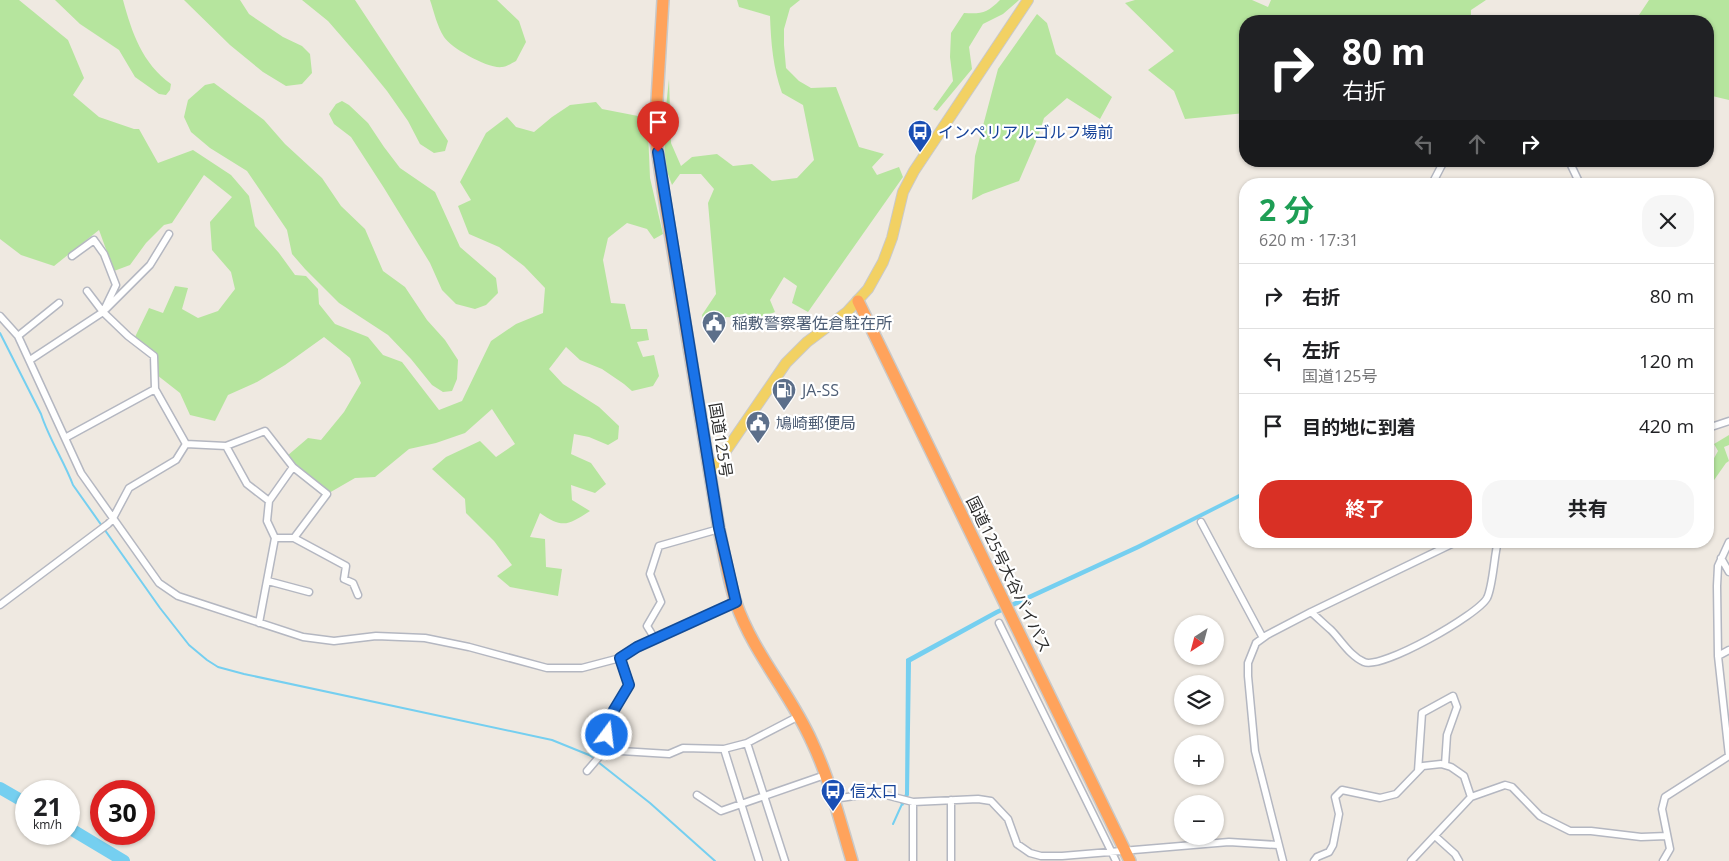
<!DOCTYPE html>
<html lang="ja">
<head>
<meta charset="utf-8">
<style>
  body { margin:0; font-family:"Open Sans","Noto Sans JP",sans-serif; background:#f6f6f6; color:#202124; height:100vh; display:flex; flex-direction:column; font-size:19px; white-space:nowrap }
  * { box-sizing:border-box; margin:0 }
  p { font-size:16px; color:#757577 }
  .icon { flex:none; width:28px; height:28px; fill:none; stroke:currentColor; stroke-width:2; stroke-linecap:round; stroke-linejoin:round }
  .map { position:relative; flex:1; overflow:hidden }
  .panel { position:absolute; left:1239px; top:178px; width:475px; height:370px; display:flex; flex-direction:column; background:#fff; border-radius:20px; box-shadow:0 1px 4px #0004 }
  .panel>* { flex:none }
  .banner { position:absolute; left:1239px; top:15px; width:475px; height:152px; border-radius:20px; box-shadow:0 1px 4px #0004; background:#202124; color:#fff; overflow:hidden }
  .needle { width:32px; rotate:216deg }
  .buttons { position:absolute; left:1174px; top:615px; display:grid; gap:10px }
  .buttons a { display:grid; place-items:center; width:50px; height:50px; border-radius:50%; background:#fff; box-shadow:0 1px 4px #0004; font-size:25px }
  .speed { position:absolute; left:15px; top:780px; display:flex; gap:10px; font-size:25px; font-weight:700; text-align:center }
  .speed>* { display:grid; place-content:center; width:65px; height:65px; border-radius:50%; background:#fff; box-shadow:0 1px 4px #0004; line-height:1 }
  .speed small { font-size:12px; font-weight:400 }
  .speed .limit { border:8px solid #d22; background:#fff; color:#111 }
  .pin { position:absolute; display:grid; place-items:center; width:42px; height:42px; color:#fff; margin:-51px -21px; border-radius:50% 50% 50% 0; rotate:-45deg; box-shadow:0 0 5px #0007 }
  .pin .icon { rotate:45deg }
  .me { position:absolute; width:55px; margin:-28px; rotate:15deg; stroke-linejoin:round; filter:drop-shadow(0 0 4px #0008) }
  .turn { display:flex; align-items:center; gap:18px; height:105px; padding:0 20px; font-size:22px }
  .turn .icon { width:65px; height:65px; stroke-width:2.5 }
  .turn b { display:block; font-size:35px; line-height:42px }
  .lanes { display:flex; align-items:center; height:48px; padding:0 20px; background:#0003; justify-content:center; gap:25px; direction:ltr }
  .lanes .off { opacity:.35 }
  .round { display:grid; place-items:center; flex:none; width:52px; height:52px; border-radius:20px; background:#f6f6f6 }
  .summary { display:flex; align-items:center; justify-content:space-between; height:85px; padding:0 20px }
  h1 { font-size:30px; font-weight:700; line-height:38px; color:#1e9e55 }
  .primary-button { display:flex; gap:10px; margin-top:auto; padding:10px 20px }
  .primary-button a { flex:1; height:58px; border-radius:20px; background:#d93025; color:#fff; font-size:20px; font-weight:700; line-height:58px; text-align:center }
  .primary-button a+a { background:#f6f6f6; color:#202124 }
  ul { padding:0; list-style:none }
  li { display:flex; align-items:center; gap:15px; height:65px; padding:0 20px; border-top:1px solid #e0e0e0 }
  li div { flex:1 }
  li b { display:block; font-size:19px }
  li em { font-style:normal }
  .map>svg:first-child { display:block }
  .green { fill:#b6e59e }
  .water { fill:#75cff0 }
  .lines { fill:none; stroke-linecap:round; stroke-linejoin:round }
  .stream { stroke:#75cff0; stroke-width:2 }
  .river { stroke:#75cff0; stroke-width:12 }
  .street-casing { stroke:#b4b7c1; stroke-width:9 }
  .primary-casing { stroke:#c9c9c9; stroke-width:12 }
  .highway-casing { stroke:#c9c9c9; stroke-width:14 }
  .street { stroke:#fff; stroke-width:6 }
  .primary { stroke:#f2d163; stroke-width:10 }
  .highway { stroke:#ffa35c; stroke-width:11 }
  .route-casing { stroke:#114b97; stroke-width:12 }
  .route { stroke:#1a73e8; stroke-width:9 }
  .labels { text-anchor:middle; stroke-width:4.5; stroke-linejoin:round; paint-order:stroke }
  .transit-label { font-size:16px; fill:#164399; stroke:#fff; text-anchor:start }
  .service-label { font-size:16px; fill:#4e5e75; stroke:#fff; text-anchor:start }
  .street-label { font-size:16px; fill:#2e2e2e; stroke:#fff }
</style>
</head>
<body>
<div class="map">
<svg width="1729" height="861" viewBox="0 0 1729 861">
  <rect width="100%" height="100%" fill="#efe9e1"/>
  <path class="green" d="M0 0H19L68 40 84 78 73 95 99 117 134 129H139L158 163 193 150 231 175 249 196 255 226 279 253 295 275 306 276 318 289 319 304 335 324 368 337 383 355 402 362 439 410 462 401 491 341 516 324 543 313 545 288 524 266 499 247 469 234 458 206 471 200 460 182 486 133 507 117 516 127 534 132 552 117 570 105 596 102 602 109 638 116 648 131 650 178 663 234 654 239 647 229 627 223 608 238 603 260 611 303 625 304 631 329H647L649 340 637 342 643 357 654 355 659 376 653 386 632 391 624 384 602 369 580 360 566 347 549 369 563 384 599 407 619 426 618 439 608 445 589 437 574 434 571 454 591 463 606 484 595 493 571 485 572 500 590 511C568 525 563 529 540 513L530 537 545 539 546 567 562 569 558 596 510 587 497 576 512 565 494 541 466 513 465 499 432 469 446 457 480 441 496 457 515 444 492 409 465 433 436 443 409 449 375 477 355 478 329 493 309 480 287 456 308 438 321 440 344 412 361 383 350 358 324 337 285 365 257 382 228 395 215 421 190 415 180 393 157 375V355L135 337 149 308 163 313 175 286 188 288 182 309 198 318 218 311 235 289 231 272 212 250 210 222 232 197 204 175 172 223 164 225 146 243 130 265 114 271 99 230 54 266 21 255 0 239Z
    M55 0H123C132 33 142 63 171 84L170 90 166 95 159 94 135 77 119 50 80 24Z
    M184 0H240L249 14 283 37 302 46 310 54 312 73 302 84 286 86 263 72 230 45Z
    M302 0H355L448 141 445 151 434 153 420 144 408 121 387 91 361 59 328 21Z
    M430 0H497L519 21 526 42 516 61C512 63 506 67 502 67 488 69 451 48 444 37 437 26 434 12 430 0Z
    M737 0H800L790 8 784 29V45L786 68 799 81 811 88 836 87 859 147 884 154 872 167 877 175 899 167 903 177 808 312 792 303 797 286 784 277 770 300 775 312 758 319 726 317 721 331 707 335 702 315 716 294 708 203 714 189 701 174H680L672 185 665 166 664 126 669 79 671 143 681 166 692 157 717 154 733 166 752 164 772 181 797 178 814 160 803 105 782 93C773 68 771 43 770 16L739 7Z
    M1000 0H1019L1003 14 983 24 969 47 972 69 937 111 933 109 953 81 950 57 951 33 964 13C982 14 987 13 1000 0Z
    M1135 0H1252L1268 7 1271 0H1486L1471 10V21H1245V113L1185 119 1174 91 1148 70 1174 51 1125 3Z
    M1649 0H1729V100L1708 95V21H1635Z
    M1037 14 1047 23 1056 54 1112 97 1100 119 1067 98 1044 118 1038 137 1019 181 983 194 972 200 975 156 998 69Z
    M214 83 264 120 285 144 322 178 341 206 365 229 383 271 405 287 427 320 445 340 458 360 457 379 452 391 443 392 432 385 411 359 388 335 339 303 305 269 292 254 287 230 247 171 210 148 191 132 184 117 188 100 205 85Z
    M342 101 349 105 368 123 384 147 400 168 435 192 460 247 496 278 498 293 486 305 475 309 456 304 442 290 430 263 384 188 351 137 334 124 329 114 336 104Z
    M1729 435V445L1724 447 1729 461 1726 463 1712 483 1708 469 1718 451 1714 444Z"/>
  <path class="water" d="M1245 491V495L1139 549 998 614 911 662 909 795 903 806 900 803 905 794 906 659 996 610 1137 545Z"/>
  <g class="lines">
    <path class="stream" d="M0 333 41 414C49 439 64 461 73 485L160 608 189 645 207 660 218 667 244 674 552 740 589 755 595 759
      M598 762 650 803 715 861
      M893 824 902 804"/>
    <path class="river" d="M0 788 26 803
      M69 828 124 861"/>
    <defs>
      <path id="street" d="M1569 161 1580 184
        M1432 184 1444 161
        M72 256 94 240 104 254 116 285 103 312 87 291
        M106 309 150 265 169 234
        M0 316 18 336 81 473 159 583 178 596 303 637 334 641 376 636 425 638 469 647 547 668H582L620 658 637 647 736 602
        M18 336 59 303
        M30 360 103 312 128 336 154 356 155 389 186 444 226 446 265 431 293 467 327 494 294 538
        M1708 428 1729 421
        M65 438 155 389
        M226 446 247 484 269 501
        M293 467 269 501 267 521 275 538H294L346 566 344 579 353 583 358 595
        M1201 522 1263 638
        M1721 558 1729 572
        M268 581 309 592
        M0 605 108 524 112 520 129 488 176 460 186 444
        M1311 612C1318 618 1324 624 1331 630 1341 640 1350 656 1364 662 1381 670 1478 615 1487 598 1493 586 1494 556 1498 541
        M259 623 275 538
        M999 623 1116 861
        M655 639 647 626 661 602 650 574 659 546 719 529
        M1718 656 1729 650
        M747 743 785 861
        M724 749 759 861
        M605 750 608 719 629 685 620 658
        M1729 756 1718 656 1717 586 1718 566 1729 542
        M587 771 605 750 669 754 683 748 724 749 747 743 799 716
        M1418 771 1422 713 1453 696 1457 707 1447 735 1445 765
        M697 795 721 811 825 775
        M833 799 869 794 886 795 913 802 978 799 991 801 1008 819 1017 844 1030 853 1041 856H1062L1229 842 1278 845
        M1435 836 1455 854 1459 861
        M913 861V802
        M951 861V800
        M1283 861 1255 751 1248 676V663L1256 643 1267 635 1311 612 1458 541
        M1314 861 1317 857 1329 852 1333 845 1339 814 1335 797 1342 790 1380 798 1396 794 1423 766 1441 764 1451 767 1464 776 1471 797
        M1411 861 1471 797 1505 785 1512 787 1540 816 1570 831H1591L1641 837 1667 836
        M1663 861 1670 849 1662 809 1665 797 1729 756"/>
      <path id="primary" d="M710 474 786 363 807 342 847 312 868 289 883 262 892 238 903 192 914 171 1028 0"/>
      <path id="highway" d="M663 0 655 134 663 190 719 529C724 553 728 579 736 603 753 653 791 694 812 742 830 780 840 821 852 861
        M858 301 1130 861"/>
    </defs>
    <use href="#street" class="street-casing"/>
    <use href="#primary" class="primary-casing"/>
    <use href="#highway" class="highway-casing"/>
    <use href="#street" class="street"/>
    <use href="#primary" class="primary"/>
    <use href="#highway" class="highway"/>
  </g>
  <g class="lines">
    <defs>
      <path id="route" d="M607 735 608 720 629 685 620 658 637 647 736 602 719 528 658 152"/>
    </defs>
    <use href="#route" class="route-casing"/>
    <use href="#route" class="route"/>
  </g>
  <defs>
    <symbol id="bus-pin" viewBox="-11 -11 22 30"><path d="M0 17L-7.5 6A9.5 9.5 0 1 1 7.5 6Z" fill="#1a4fb4" stroke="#fff"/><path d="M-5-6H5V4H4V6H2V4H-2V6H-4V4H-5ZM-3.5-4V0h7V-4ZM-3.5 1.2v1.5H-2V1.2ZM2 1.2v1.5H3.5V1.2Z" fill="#fff"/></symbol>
    <symbol id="civic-pin" viewBox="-11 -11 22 30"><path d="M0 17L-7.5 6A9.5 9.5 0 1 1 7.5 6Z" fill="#5c6f8a" stroke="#fff"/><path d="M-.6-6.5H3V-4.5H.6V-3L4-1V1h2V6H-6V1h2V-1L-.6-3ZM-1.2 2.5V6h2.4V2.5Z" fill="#fff"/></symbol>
    <symbol id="fuel-pin" viewBox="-11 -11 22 30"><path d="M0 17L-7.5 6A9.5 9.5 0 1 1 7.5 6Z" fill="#5c6f8a" stroke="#fff"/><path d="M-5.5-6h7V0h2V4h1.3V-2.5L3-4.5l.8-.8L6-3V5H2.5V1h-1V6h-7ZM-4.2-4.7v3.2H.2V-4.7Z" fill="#fff"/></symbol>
  </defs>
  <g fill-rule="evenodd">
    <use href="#bus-pin" x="906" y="118" width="28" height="38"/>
    <use href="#civic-pin" x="700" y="309" width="28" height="38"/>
    <use href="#fuel-pin" x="770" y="376" width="28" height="38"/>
    <use href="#civic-pin" x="744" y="409" width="28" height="38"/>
    <use href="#bus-pin" x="819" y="777" width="28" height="38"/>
  </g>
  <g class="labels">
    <g class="transit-label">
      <text x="938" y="138">インペリアルゴルフ場前</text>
      <text x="850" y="797">信太口</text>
    </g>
    <g class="service-label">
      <text x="732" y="329">稲敷警察署佐倉駐在所</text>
      <text x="802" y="396">JA-SS</text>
      <text x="776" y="429">鳩崎郵便局</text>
    </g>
    <g class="street-label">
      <text transform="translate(721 440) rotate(81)" y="6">国道125号</text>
      <text transform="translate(1009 574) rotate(64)" y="6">国道125号大谷バイパス</text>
    </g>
  </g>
</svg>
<div class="buttons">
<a><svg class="needle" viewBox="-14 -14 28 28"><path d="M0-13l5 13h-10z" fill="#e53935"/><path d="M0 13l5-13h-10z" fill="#757577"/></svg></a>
<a><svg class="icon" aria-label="layers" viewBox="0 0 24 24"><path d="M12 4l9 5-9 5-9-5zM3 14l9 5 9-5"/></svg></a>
<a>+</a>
<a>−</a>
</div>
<div class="speed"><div>21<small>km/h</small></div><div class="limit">30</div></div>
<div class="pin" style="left:658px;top:152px;background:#d93025"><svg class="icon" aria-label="arrive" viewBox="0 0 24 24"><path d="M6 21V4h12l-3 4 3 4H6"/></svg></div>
<svg class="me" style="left:607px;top:735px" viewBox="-20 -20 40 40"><circle r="17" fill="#1a73e8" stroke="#fff" stroke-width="3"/><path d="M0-11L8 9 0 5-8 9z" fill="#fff"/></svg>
<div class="banner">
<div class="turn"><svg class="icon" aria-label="right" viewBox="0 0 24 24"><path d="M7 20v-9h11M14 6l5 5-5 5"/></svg><div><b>80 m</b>右折</div></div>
<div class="lanes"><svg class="icon off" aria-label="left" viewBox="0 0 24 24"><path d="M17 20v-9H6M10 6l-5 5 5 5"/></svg><svg class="icon off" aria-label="ahead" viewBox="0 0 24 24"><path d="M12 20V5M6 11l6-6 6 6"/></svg><svg class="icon" aria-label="right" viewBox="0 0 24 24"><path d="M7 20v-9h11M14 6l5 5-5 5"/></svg></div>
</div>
<section class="panel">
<div class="summary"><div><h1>2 分</h1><p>620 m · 17:31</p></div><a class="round"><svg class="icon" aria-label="close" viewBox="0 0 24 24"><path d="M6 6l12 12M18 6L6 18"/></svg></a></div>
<ul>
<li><svg class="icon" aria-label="right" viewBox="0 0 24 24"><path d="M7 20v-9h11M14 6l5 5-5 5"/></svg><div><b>右折</b></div><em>80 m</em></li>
<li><svg class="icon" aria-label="left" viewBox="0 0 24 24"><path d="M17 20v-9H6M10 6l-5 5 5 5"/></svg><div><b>左折</b><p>国道125号</p></div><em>120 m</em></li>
<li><svg class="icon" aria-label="arrive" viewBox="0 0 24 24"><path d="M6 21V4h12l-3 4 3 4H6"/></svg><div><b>目的地に到着</b></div><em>420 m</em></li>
</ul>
<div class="primary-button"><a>終了</a><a>共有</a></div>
</section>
</div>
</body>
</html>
